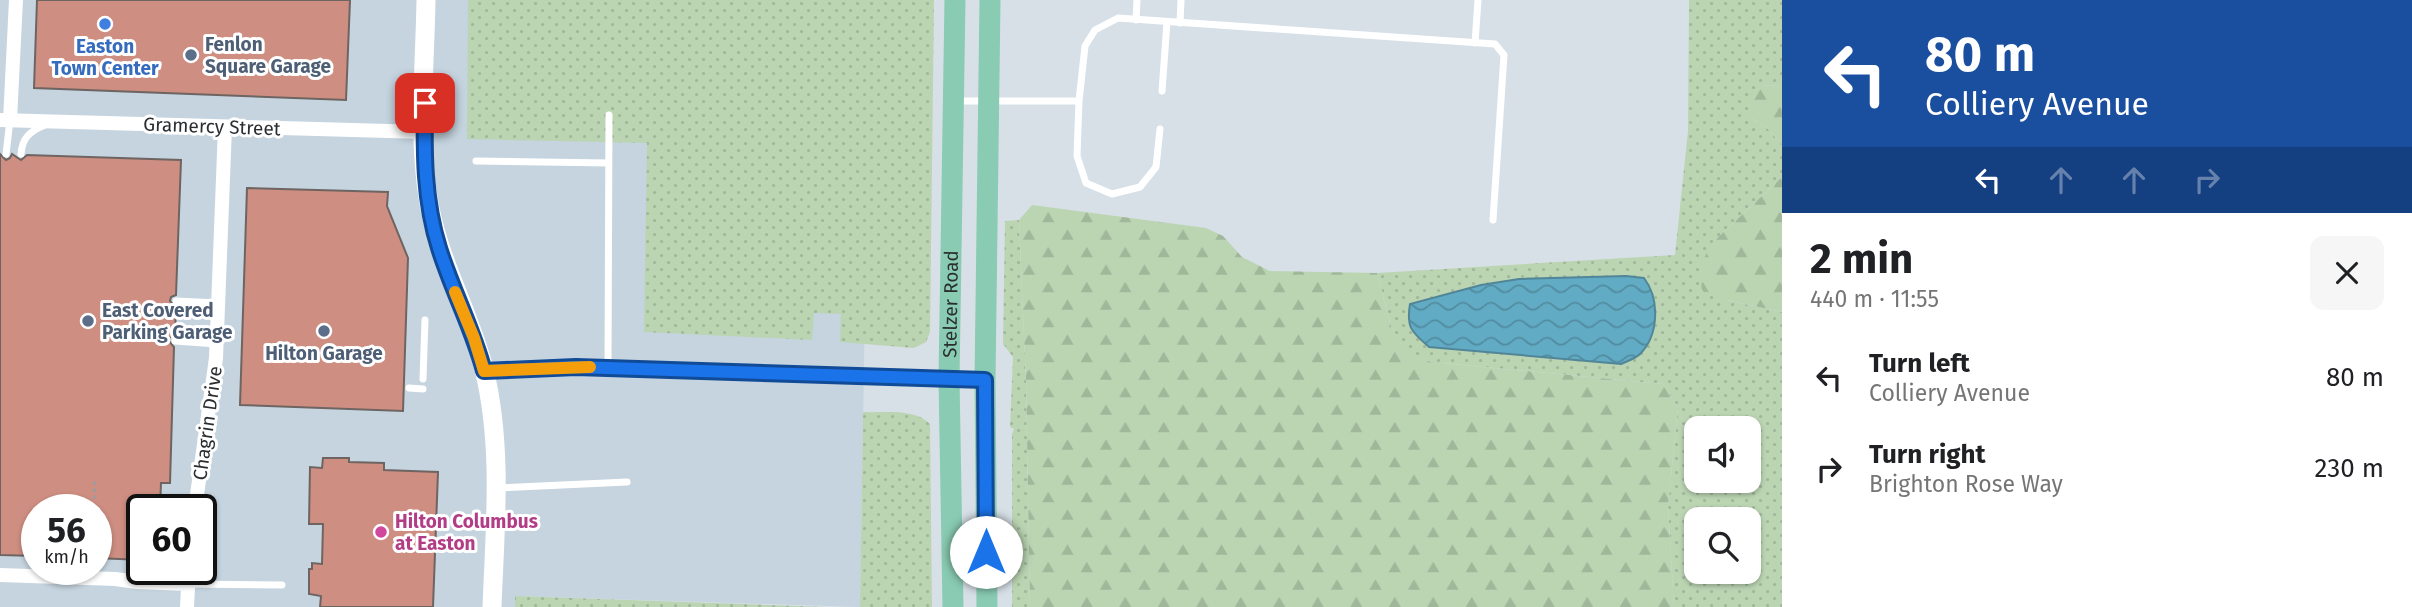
<!DOCTYPE html>
<html lang="en">
<head>
<meta charset="utf-8">
<style>
  body { margin:0; font-family:"Fira Sans",sans-serif; background:#f6f6f6; color:#202124; height:100vh; display:flex; flex-direction:column; font-size:26px; white-space:nowrap }
  * { box-sizing:border-box; margin:0 }
  p { font-size:23px; color:#757577 }
  .icon { flex:none; width:38px; height:38px; fill:none; stroke:currentColor; stroke-width:2; stroke-linecap:round; stroke-linejoin:round }
  .map { position:relative; flex:1; overflow:hidden }
  .sheet { display:flex; flex-direction:column; background:#fff; width:630px }
  .sheet>* { flex:none }
  .guide { background:#1a4fa0; color:#fff; overflow:hidden }
  .controls { position:absolute; left:1684px; top:416px; display:grid; gap:14px }
  .controls a { display:grid; place-items:center; width:77px; height:77px; border-radius:14px; background:#fff; box-shadow:0 2px 5px #0004; font-size:35px }
  .speed { position:absolute; left:21px; top:494px; display:flex; gap:14px; font-size:35px; font-weight:700; text-align:center }
  .speed>* { display:grid; place-content:center; width:91px; height:91px; border-radius:50%; background:#fff; box-shadow:0 2px 5px #0004; line-height:1 }
  .speed small { font-size:18px; font-weight:400 }
  .speed .limit { border:4px solid #111; border-radius:10px; background:#fff; color:#111 }
  .pin { position:absolute; display:grid; place-items:center; width:60px; height:60px; color:#fff; margin:-30px; border-radius:14px; box-shadow:0 4px 10px #0006 }
  .me { position:absolute; width:77px; margin:-38px; rotate:0deg; stroke-linejoin:round; filter:drop-shadow(0 0 5px #0008) }
  .turn { display:flex; align-items:center; gap:24px; height:147px; padding:0 28px; font-size:32px }
  .turn .icon { width:91px; height:91px; stroke-width:2.5 }
  .turn b { display:block; font-size:49px; line-height:60px }
  .lanes { display:flex; align-items:center; height:66px; padding:0 28px; background:#0003; justify-content:center; gap:35px; direction:ltr }
  .lanes .off { opacity:.35 }
  .round { display:grid; place-items:center; flex:none; width:74px; height:74px; border-radius:14px; background:#f6f6f6 }
  .headline { display:flex; align-items:center; justify-content:space-between; height:119px; padding:0 28px }
  h1 { font-size:42px; font-weight:700; line-height:52px }
  ul { padding:0; list-style:none }
  li { display:flex; align-items:center; gap:21px; height:91px; padding:0 28px }
  li div { flex:1 }
  li b { display:block; font-size:26px }
  li em { font-style:normal }
  main { display:flex; flex:1; min-height:0 }
  .map>svg:first-child { display:block }
  .built { fill:#c5d4df; fill-rule:evenodd }
  .grass { fill:url(#grass-dots); fill-rule:evenodd }
  .forest { fill:url(#forest-firs) }
  .water { fill:url(#water-waves); stroke:#518698; stroke-width:2 }
  .building { fill:#ce8e81; stroke:#6e6462; stroke-width:2 }
  .lines { fill:none; stroke-linecap:round; stroke-linejoin:round }
  .path { stroke:#969da3; stroke-width:2.5; stroke-dasharray:3.5 3.5; stroke-linecap:butt }
  .lane { stroke:#fff; stroke-width:7 }
  .street { stroke:#fff; stroke-width:14 }
  .secondary { stroke:#fff; stroke-width:19 }
  .primary { stroke:#89cbb3; stroke-width:21 }
  .route-casing { stroke:#114b97; stroke-width:18 }
  .route { stroke:#1a73e8; stroke-width:12 }
  .slow { stroke:#f59e0b; stroke-width:12 }
  .shop-dot { fill:#3f7fe0; stroke:#fff; stroke-width:2.5 }
  .service-dot { fill:#5c6f8a; stroke:#fff; stroke-width:2.5 }
  .hotel-dot { fill:#d1479c; stroke:#fff; stroke-width:2.5 }
  .labels { text-anchor:middle; stroke-width:6; stroke-linejoin:round; paint-order:stroke }
  .service-label { font-size:19px; font-weight:bold; fill:#4e5e75; stroke:#fff; text-anchor:start }
  .shop-label { font-size:19px; font-weight:bold; fill:#366cbe; stroke:#fff }
  .street-label { font-size:19px; fill:#2a2e30; stroke:#fff }
  .hotel-label { font-size:19px; font-weight:bold; fill:#b23c85; stroke:#fff; text-anchor:start }
</style>
</head>
<body>
<main>
<div class="map">
<svg width="1782" height="607" viewBox="0 0 1782 607">
  <defs>
    <pattern id="grass-dots" width="8" height="8" patternUnits="userSpaceOnUse" patternTransform="scale(1.75)"><rect width="8" height="8" fill="#bbd5b3"/><path d="M2 2h.1M6 6h.1" fill="none" stroke="#a1b79a" stroke-width="1.8" stroke-linecap="round"/></pattern>
    <pattern id="forest-firs" width="22" height="20" patternUnits="userSpaceOnUse" patternTransform="scale(1.75)"><rect width="22" height="20" fill="#bbd5b3"/><path d="M5 1l3.5 6h-7zM16 11l3.5 6h-7z" fill="#a1b79a"/></pattern>
    <pattern id="water-waves" width="16" height="10" patternUnits="userSpaceOnUse" patternTransform="scale(1.75)"><rect width="16" height="10" fill="#62abc4"/><path d="M0 5q4-4 8 0t8 0" fill="none" stroke="#518ca0"/></pattern>
  </defs>
  <rect width="100%" height="100%" fill="#d7e0e7"/>
  <path class="built" d="M0 0H870L860 607 516 596 515 607H0ZM37 509H96V569H37ZM142 509H201V569H142Z"/>
  <path class="grass" d="M468 0H934L930 332 926 342 914 348 840 342 841 314 814 313 812 340 644 332 647 143 467 139Z
    M1689 0H1782V86L1761 85 1749 116 1768 129 1782 145V177L1713 242 1726 300 1782 312V607H1674L1668 505 1678 408 1663 384 1431 362 1405 351 1391 327 1377 273 1675 255 1688 131ZM1696 429H1748V481H1696ZM1696 520H1748V572H1696Z
    M1019 220 1026 382 1030 607H1012V434L1014 429 1010 427 1013 357 1003 344 1005 221Z
    M863 412C884 413 915 408 930 424L932 607H860Z
    M515 596 826 607H515Z"/>
  <path class="forest" d="M1761 85 1782 86V145L1768 129 1749 116 1748 98Z
    M1782 177V312L1726 300 1702 290 1699 267 1713 242Z
    M1032 205 1206 228 1223 236 1242 257 1270 271 1377 273 1391 327 1405 350 1431 362 1663 384 1678 408 1668 505 1674 607H1030L1026 382 1019 220Z"/>
  <path class="water" d="M1626 276 1644 278C1660 299 1659 335 1640 354 1635 359 1627 361 1621 364L1429 347C1412 332 1406 328 1410 304L1481 285 1519 279Z"/>
  <path class="building" d="M37 0H350L346 100 34 88Z
    M0 154 6 160 10 158 12 154 21 160 27 155 181 160 176 295 171 297 170 301 176 307 175 335 170 337 169 341 174 347 170 483H161L160 509H142V560L96 558V509H37V556L0 555Z
    M247 188 388 192 387 206 408 258 403 411 240 405Z
    M323 458H349V462L384 463V470L438 472 433 607H320L321 596 309 594V569H312V563L322 564 323 524H309L310 467 322 468Z"/>
  <g class="lines">
    <path class="path" d="M94 499 95 481"/>
    <path class="lane" d="M1136 20 1137 0
      M1180 23 1181 0
      M1475 43 1478 0
      M1162 91 1167 22
      M958 101H1079L1085 46 1095 30 1118 18 1495 44 1504 55 1493 220
      M1079 101 1077 156 1086 183 1112 194 1140 187 1156 167 1160 129
      M6 154 10 120
      M21 154C22 138 30 131 45 125
      M476 161 609 163
      M176 301 218 303
      M175 341 217 344
      M608 367 609 115
      M423 379 425 320
      M409 388 423 389
      M497 488 627 482
      M188 584 282 585"/>
    <path class="street" d="M0 120 424 132
      M10 120 16 0
      M484 371 576 367 985 380
      M195 509 216 358 225 127
      M0 575 115 579 137 582 187 584
      M187 607 189 569"/>
    <path class="secondary" d="M426 0C425 64 418 134 428 197 437 258 469 310 484 369 503 447 495 527 492 607"/>
    <g class="primary">
      <path id="s1" d="M953 607 949 379 955 0"/>
      <path d="M987 607 985 380 990 0"/>
    </g>
  </g>
  <g class="lines">
    <defs>
      <path id="route" d="M425 103C424 152 424 201 439 248 452 290 473 329 484 371L576 367 985 380 986 552"/>
    </defs>
    <use href="#route" class="route-casing"/>
    <use href="#route" class="route"/>
    <path class="slow" d="M455 292 474 338 484 371 590 367"/>
  </g>
  <circle class="shop-dot" cx="105" cy="24" r="7"/>
  <g class="service-dot">
    <circle cx="191" cy="55" r="7"/>
    <circle cx="88" cy="321" r="7"/>
    <circle cx="324" cy="331" r="7"/>
  </g>
  <circle class="hotel-dot" cx="381" cy="532" r="7"/>
  <g class="labels">
    <g class="service-label">
      <text x="205" y="51">Fenlon<tspan x="205" dy="22">Square Garage</tspan></text>
      <text x="102" y="317">East Covered<tspan x="102" dy="22">Parking Garage</tspan></text>
      <text x="324" y="360" text-anchor="middle">Hilton Garage</text>
    </g>
    <g class="shop-label">
      <text x="105" y="53">Easton<tspan x="105" dy="22">Town Center</tspan></text>
    </g>
    <g class="street-label">
      <text transform="translate(212 126) rotate(2)" y="7">Gramercy Street</text>
      <text dy="7" stroke="none"><textPath href="#s1" startOffset="303">Stelzer Road</textPath></text>
      <text transform="translate(207 423) rotate(-82)" y="7">Chagrin Drive</text>
    </g>
    <g class="hotel-label">
      <text x="395" y="528">Hilton Columbus<tspan x="395" dy="22">at Easton</tspan></text>
    </g>
  </g>
</svg>
<div class="controls">
<a><svg class="icon" aria-label="sound" viewBox="0 0 24 24"><path d="M4 9h4l5-4v14l-5-4H4zM17 9q2 3 0 6"/></svg></a>
<a><svg class="icon" aria-label="search" viewBox="0 0 24 24"><circle cx="10" cy="10" r="6"/><path d="M15 15l6 6"/></svg></a>
</div>
<div class="speed"><div>56<small>km/h</small></div><div class="limit">60</div></div>
<div class="pin" style="left:425px;top:103px;background:#d93025"><svg class="icon" aria-label="arrive" viewBox="0 0 24 24"><path d="M6 21V4h12l-3 4 3 4H6"/></svg></div>
<svg class="me" style="left:986px;top:552px" viewBox="-20 -20 40 40"><circle r="19" fill="#fff"/><path d="M0-13L10 11 0 6-10 11z" fill="#1a73e8"/></svg>
</div>
<section class="sheet">
<div class="guide">
<div class="turn"><svg class="icon" aria-label="left" viewBox="0 0 24 24"><path d="M17 20v-9H6M10 6l-5 5 5 5"/></svg><div><b>80 m</b>Colliery Avenue</div></div>
<div class="lanes"><svg class="icon" aria-label="left" viewBox="0 0 24 24"><path d="M17 20v-9H6M10 6l-5 5 5 5"/></svg><svg class="icon off" aria-label="ahead" viewBox="0 0 24 24"><path d="M12 20V5M6 11l6-6 6 6"/></svg><svg class="icon off" aria-label="ahead" viewBox="0 0 24 24"><path d="M12 20V5M6 11l6-6 6 6"/></svg><svg class="icon off" aria-label="right" viewBox="0 0 24 24"><path d="M7 20v-9h11M14 6l5 5-5 5"/></svg></div>
</div>
<div class="headline"><div><h1>2 min</h1><p>440 m · 11:55</p></div><a class="round"><svg class="icon" aria-label="close" viewBox="0 0 24 24"><path d="M6 6l12 12M18 6L6 18"/></svg></a></div>
<ul>
<li><svg class="icon" aria-label="left" viewBox="0 0 24 24"><path d="M17 20v-9H6M10 6l-5 5 5 5"/></svg><div><b>Turn left</b><p>Colliery Avenue</p></div><em>80 m</em></li>
<li><svg class="icon" aria-label="right" viewBox="0 0 24 24"><path d="M7 20v-9h11M14 6l5 5-5 5"/></svg><div><b>Turn right</b><p>Brighton Rose Way</p></div><em>230 m</em></li>
</ul>
</section>
</main>
</body>
</html>
